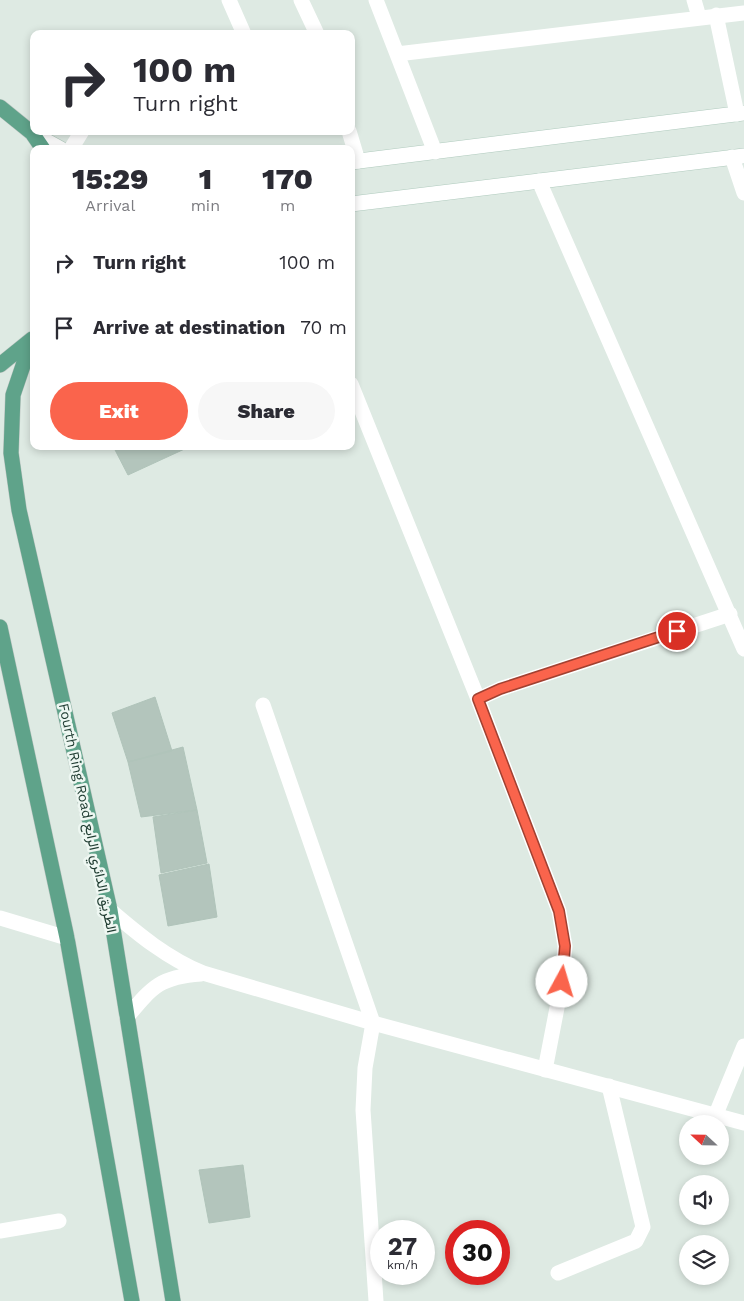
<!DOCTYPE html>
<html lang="en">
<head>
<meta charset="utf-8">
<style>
  body { margin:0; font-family:"Work Sans",Vazirmatn,sans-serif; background:#f7f7f7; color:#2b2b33; height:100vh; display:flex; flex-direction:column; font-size:19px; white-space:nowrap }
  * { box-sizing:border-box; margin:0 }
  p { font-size:16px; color:#7c7c81 }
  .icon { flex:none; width:28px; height:28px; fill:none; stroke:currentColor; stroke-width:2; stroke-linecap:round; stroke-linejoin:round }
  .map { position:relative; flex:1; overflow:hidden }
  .details { position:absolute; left:30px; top:145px; width:325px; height:305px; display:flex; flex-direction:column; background:#fff; border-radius:10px; box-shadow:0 2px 8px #0003 }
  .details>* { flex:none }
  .hud { position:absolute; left:30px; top:30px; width:325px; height:105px; border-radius:10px; box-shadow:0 2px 8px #0003; background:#fff; color:#2b2b33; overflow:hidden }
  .needle { width:32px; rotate:292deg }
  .buttons { position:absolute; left:679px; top:1115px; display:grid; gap:10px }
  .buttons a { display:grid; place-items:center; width:50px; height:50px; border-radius:50%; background:#fff; box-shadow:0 2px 8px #0003; font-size:25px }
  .speed { position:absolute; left:370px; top:1220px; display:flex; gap:10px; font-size:25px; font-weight:700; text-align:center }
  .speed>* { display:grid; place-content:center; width:65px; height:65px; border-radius:50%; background:#fff; box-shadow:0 2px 8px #0003; line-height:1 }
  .speed small { font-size:12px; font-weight:400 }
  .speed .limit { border:8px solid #d22; background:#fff; color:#111 }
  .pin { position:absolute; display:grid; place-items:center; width:42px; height:42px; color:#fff; margin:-21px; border:2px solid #fff; border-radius:50%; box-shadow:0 1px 5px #0007 }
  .me { position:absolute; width:55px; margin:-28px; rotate:6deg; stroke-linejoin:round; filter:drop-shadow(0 0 4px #0008) }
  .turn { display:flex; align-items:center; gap:18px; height:105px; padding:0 20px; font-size:22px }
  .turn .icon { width:65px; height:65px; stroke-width:2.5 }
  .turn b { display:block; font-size:35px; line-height:42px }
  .eta { display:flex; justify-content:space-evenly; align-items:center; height:85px; text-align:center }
  .eta b { font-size:30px; font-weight:800; line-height:35px }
  .primary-button { display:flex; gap:10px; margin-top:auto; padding:10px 20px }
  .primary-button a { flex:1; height:58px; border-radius:30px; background:#fa644c; color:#fff; font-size:20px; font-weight:800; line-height:58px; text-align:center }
  .primary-button a+a { background:#f7f7f7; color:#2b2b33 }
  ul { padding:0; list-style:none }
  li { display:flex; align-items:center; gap:15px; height:65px; padding:0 20px }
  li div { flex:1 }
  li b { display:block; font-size:19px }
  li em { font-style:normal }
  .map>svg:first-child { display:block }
  .building { fill:#b3c5bc; stroke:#b0c4ba }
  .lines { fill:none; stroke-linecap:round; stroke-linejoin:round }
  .secondary-casing { stroke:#b0cbbe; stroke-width:16 }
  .primary-casing { stroke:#bcc4c1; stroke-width:16 }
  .minor { stroke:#fff; stroke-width:15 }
  .tertiary { stroke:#fff; stroke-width:15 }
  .secondary { stroke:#fff; stroke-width:15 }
  .primary { stroke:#5fa38a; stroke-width:15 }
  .route-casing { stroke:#a24131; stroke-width:12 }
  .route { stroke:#fa644c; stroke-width:9 }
  .labels { text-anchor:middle; stroke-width:5; stroke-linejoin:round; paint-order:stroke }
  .street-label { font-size:14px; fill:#1e3b30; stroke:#eef7f2 }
</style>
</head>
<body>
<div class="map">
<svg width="744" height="1301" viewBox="0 0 744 1301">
  <rect width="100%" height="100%" fill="#deeae3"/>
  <path class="building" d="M113 446H191L128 475Z
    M155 697 172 751 128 762 112 713Z
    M183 747 197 810 141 817 128 762Z
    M197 810 207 863 161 873 153 817Z
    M209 864 217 917 168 926 159 875Z
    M243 1165 250 1217 209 1223 199 1170Z"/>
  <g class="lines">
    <defs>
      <path id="secondary" d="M32 133 61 149
        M351 162 744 113
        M351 204 744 156"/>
      <path id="primary" d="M0 107 32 133 43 149
        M32 339 13 395 11 453 19 510 110 910 173 1301
        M0 365 32 339
        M0 627 67 938 132 1301"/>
    </defs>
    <use href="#secondary" class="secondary-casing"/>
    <use href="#primary" class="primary-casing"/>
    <path class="minor" d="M229 0 244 34
      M301 0 317 34
      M376 0 435 152
      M694 0 699 17
      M716 15 737 114
      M397 54 744 13
      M349 131 358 161
      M71 149 82 131
      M732 157 744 193
      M539 181 744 649
      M351 384 478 699
      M263 705 373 1023 365 1068 363 1110 376 1301
      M545 1070 562 982 565 946 559 911 478 699 500 689 730 614
      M716 1114 744 1046
      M0 1231 59 1221
      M558 1273 636 1241 643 1227 609 1086"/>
    <path class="tertiary" d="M110 910C139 935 167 958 203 973L373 1023 744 1123
      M0 918 67 938
      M127 1017C153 986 160 977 201 974"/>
    <use href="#secondary" class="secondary"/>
    <use href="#primary" class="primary"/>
  </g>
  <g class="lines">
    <defs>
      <path id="route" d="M562 982 565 946 559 911 478 699 500 689 677 631"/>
    </defs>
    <use href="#route" class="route-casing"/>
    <use href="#route" class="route"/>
  </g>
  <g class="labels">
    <g class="street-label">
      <text transform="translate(88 818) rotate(78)" y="5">Fourth Ring Road الطريق الدائري الرابع</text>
    </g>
  </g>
</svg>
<div class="buttons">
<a><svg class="needle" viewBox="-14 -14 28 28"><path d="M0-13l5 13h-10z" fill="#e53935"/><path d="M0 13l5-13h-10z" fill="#7c7c81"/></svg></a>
<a><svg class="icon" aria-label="sound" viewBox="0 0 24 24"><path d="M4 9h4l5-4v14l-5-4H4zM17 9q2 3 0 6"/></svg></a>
<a><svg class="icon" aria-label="layers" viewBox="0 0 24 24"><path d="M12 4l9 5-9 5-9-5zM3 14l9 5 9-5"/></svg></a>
</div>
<div class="speed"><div>27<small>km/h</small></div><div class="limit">30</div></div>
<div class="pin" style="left:677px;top:631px;background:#d93025"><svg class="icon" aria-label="arrive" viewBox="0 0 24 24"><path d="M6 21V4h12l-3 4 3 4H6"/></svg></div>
<svg class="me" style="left:562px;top:982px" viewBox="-20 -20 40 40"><circle r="19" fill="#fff"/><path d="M0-13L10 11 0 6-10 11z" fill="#fa644c"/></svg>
<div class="hud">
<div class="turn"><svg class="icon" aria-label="right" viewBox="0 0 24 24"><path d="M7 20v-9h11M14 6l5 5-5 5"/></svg><div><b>100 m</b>Turn right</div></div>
</div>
<section class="details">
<div class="eta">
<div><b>15:29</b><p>Arrival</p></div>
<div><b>1</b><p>min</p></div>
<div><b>170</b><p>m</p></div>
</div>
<ul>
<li><svg class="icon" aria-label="right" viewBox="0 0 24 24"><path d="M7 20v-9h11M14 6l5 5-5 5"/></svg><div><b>Turn right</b></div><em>100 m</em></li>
<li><svg class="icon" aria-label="arrive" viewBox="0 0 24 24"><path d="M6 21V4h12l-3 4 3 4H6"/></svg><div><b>Arrive at destination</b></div><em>70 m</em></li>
</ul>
<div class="primary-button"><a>Exit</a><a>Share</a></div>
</section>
</div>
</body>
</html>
